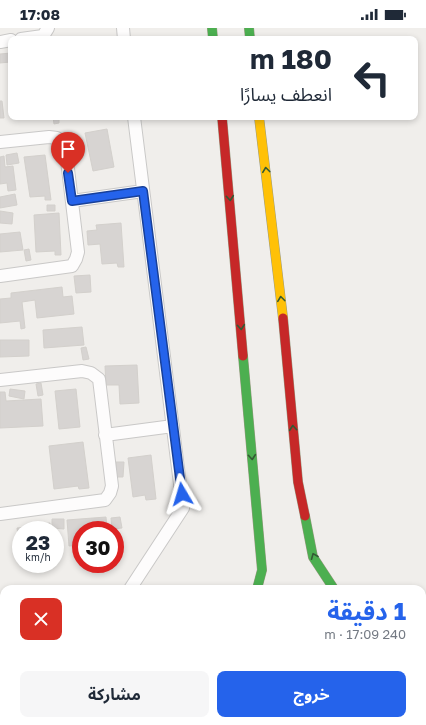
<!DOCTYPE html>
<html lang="ar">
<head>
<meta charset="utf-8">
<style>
  body { margin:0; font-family:"Golos Text","Noto Sans Arabic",sans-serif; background:#f6f6f7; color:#1f2937; direction:rtl; height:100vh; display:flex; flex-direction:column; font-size:15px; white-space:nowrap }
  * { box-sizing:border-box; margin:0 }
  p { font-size:13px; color:#747a83 }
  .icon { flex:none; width:22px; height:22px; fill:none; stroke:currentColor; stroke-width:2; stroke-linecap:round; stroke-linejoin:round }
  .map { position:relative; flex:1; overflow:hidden; direction:ltr }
  .sheet { position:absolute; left:0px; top:557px; width:426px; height:140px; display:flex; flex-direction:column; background:#fff; border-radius:12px 12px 0 0; box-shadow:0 2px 6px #0003; direction:rtl }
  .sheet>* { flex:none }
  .top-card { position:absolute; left:8px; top:8px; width:410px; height:84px; border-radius:8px; box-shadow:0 2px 6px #0003; direction:rtl; background:#fff; color:#1f2937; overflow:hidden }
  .speed { position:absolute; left:12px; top:493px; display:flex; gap:8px; font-size:20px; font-weight:700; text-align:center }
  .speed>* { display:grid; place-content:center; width:52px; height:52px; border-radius:50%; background:#fff; box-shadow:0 2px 6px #0003; line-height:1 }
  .speed small { font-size:10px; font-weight:400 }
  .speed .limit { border:6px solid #d22; background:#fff; color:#111 }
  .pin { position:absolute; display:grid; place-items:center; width:34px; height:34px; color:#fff; margin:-41px -17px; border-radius:50% 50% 50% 0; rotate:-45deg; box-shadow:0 0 4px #0007 }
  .pin .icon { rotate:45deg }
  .me { position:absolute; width:44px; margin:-22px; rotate:353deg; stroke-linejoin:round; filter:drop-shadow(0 0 3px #0008) }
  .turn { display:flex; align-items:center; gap:14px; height:84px; padding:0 20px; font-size:18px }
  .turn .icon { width:52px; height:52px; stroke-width:2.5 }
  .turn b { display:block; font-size:28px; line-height:34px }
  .round { display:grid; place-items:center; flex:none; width:42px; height:42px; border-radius:8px; background:#f6f6f7 }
  .head { display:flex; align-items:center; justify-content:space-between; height:68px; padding:0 20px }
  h1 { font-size:24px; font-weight:700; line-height:30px; color:#2563eb }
  .primary-button { display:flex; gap:8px; margin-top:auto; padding:8px 20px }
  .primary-button a { flex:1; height:46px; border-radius:8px; background:#2563eb; color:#fff; font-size:16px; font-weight:700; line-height:46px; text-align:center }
  .primary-button a+a { background:#f6f6f7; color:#1f2937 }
  .status { display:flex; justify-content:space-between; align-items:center; height:28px; padding:0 20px; background:#fff; direction:ltr }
  .status svg { height:11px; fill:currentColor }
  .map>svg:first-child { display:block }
  .building { fill:#d7d4d2; stroke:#d3d0cc }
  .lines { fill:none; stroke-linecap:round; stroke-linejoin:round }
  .street-casing { stroke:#c9c8c7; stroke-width:14 }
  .fast-casing { stroke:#999a82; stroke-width:10 }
  .slow-casing { stroke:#999a82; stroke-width:10 }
  .jam-casing { stroke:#999a82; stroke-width:10 }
  .street { stroke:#fdfcfc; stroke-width:12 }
  .fast { stroke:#4caf50; stroke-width:9 }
  .slow { stroke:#ffc107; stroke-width:9 }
  .jam { stroke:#c62828; stroke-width:9 }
  .oneway { stroke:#335a34 }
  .route-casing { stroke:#184099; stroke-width:10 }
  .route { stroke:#2563eb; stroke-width:7 }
</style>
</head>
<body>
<div class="status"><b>17:08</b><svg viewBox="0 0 49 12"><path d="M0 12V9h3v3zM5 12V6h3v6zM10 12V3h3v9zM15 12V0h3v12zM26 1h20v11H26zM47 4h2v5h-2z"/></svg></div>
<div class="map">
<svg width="426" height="697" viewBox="0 0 426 697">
  <rect width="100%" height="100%" fill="#f0eeeb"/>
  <path class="building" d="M11 25V43L10 34 0 35V26Z
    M0 73H2L4 90H0Z
    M53 89H59V95L54 96Z
    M107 101 114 139 93 143 85 105Z
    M17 125 19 135 7 137 6 127Z
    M45 127 51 172H45V168L30 169 24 129Z
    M4 128 5 139 13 138 16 162 8 163 7 155 0 156V129Z
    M15 166 17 177 0 180V169Z
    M47 177H55V183H47Z
    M0 183 13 185 12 196 0 195Z
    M59 185 61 227H55V223L36 224 34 187Z
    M121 195 124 239H118L117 235 102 236 100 216 88 217 87 203 97 202 96 197Z
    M20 204 23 222 0 224V206Z
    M29 221 31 232 26 233 24 222Z
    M90 247 91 264 76 265 74 248Z
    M62 259 63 269 72 268 74 286 37 290 35 272 22 274 25 300 21 301 20 293 0 295V271L11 270V265Z
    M82 299 84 317 44 320 43 302Z
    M0 312H29V328L0 329Z
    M86 319 89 331 83 332 81 320Z
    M137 337 139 375 120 376 119 357H106L105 338Z
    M41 355 43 367 38 368 36 356Z
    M10 361 25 363 24 371 9 368Z
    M76 361 80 399 59 401 55 363Z
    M0 364H5L6 373 41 371 43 398 0 400Z
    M83 414 89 460 79 461 78 458 54 461 49 418Z
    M151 427 156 471 146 472 145 467 133 469 128 430Z
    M116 434H124L123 449H116Z
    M106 489 107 502H81V517L69 518 67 492Z
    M120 489 122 500 112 501 111 490Z
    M52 491H64V501L52 500Z
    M50 495V502H34L33 497Z
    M30 499V502H21L20 524 17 500Z
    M55 504H56L59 528H55Z"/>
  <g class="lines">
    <defs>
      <path id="street" d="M123 0 124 11
        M21 11 43 8 48 0
        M0 14 11 12
        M0 114 49 109 57 110 65 116 78 224 76 231 72 238 0 248
        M72 173 143 163
        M0 352 82 343 91 345 99 351 112 458 110 465 105 472 0 486
        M105 407 173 398
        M130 561 183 480 134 89
        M422 607H426
        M422 648 426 647
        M97 693 98 697"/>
      <path id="fast" d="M212 0 213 11
        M249 0 250 11
        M243 328 262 542 257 561
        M305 488 313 529 334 561
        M0 669 4 668
        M354 697 359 693"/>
      <path id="slow" d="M259 89 283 290
        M0 692 4 691
        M257 693 262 697"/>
      <path id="jam" d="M222 89 243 328
        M283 290 298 454 305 488"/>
    </defs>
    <use href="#street" class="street-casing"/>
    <use href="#fast" class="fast-casing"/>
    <use href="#slow" class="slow-casing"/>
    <use href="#jam" class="jam-casing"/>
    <use href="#street" class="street"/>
    <use href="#fast" class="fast"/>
    <use href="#slow" class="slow"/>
    <use href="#jam" class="jam"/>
  </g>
  <defs><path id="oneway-chevron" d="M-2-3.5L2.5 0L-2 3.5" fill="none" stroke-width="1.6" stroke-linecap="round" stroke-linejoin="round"/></defs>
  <g class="oneway">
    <use href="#oneway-chevron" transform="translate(266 142) rotate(-97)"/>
    <use href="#oneway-chevron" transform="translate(230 170) rotate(85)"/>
    <use href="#oneway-chevron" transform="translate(281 271) rotate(-97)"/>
    <use href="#oneway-chevron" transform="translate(241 299) rotate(85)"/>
    <use href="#oneway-chevron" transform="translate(293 400) rotate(-95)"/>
    <use href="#oneway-chevron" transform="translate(252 429) rotate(85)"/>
    <use href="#oneway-chevron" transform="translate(314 528) rotate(-112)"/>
  </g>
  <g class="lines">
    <defs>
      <path id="route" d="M68 145 72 173 143 163 182 466"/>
    </defs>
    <use href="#route" class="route-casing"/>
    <use href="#route" class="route"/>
  </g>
</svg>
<div class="speed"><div>23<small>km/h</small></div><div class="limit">30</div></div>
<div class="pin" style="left:68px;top:145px;background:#d93025"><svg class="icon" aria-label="arrive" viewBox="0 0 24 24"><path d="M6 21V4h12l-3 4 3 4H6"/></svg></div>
<svg class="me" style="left:182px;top:466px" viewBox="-20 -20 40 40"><path d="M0-17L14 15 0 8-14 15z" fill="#2563eb" stroke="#fff" stroke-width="4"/></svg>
<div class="top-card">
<div class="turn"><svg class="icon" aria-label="left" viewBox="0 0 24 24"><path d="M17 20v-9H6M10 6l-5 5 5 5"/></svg><div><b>180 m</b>انعطف يسارًا</div></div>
</div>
<section class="sheet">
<div class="head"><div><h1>1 دقيقة</h1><p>240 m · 17:09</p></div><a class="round" style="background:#d93025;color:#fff"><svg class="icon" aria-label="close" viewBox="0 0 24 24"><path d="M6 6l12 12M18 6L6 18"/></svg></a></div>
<div class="primary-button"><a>خروج</a><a>مشاركة</a></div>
</section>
</div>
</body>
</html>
